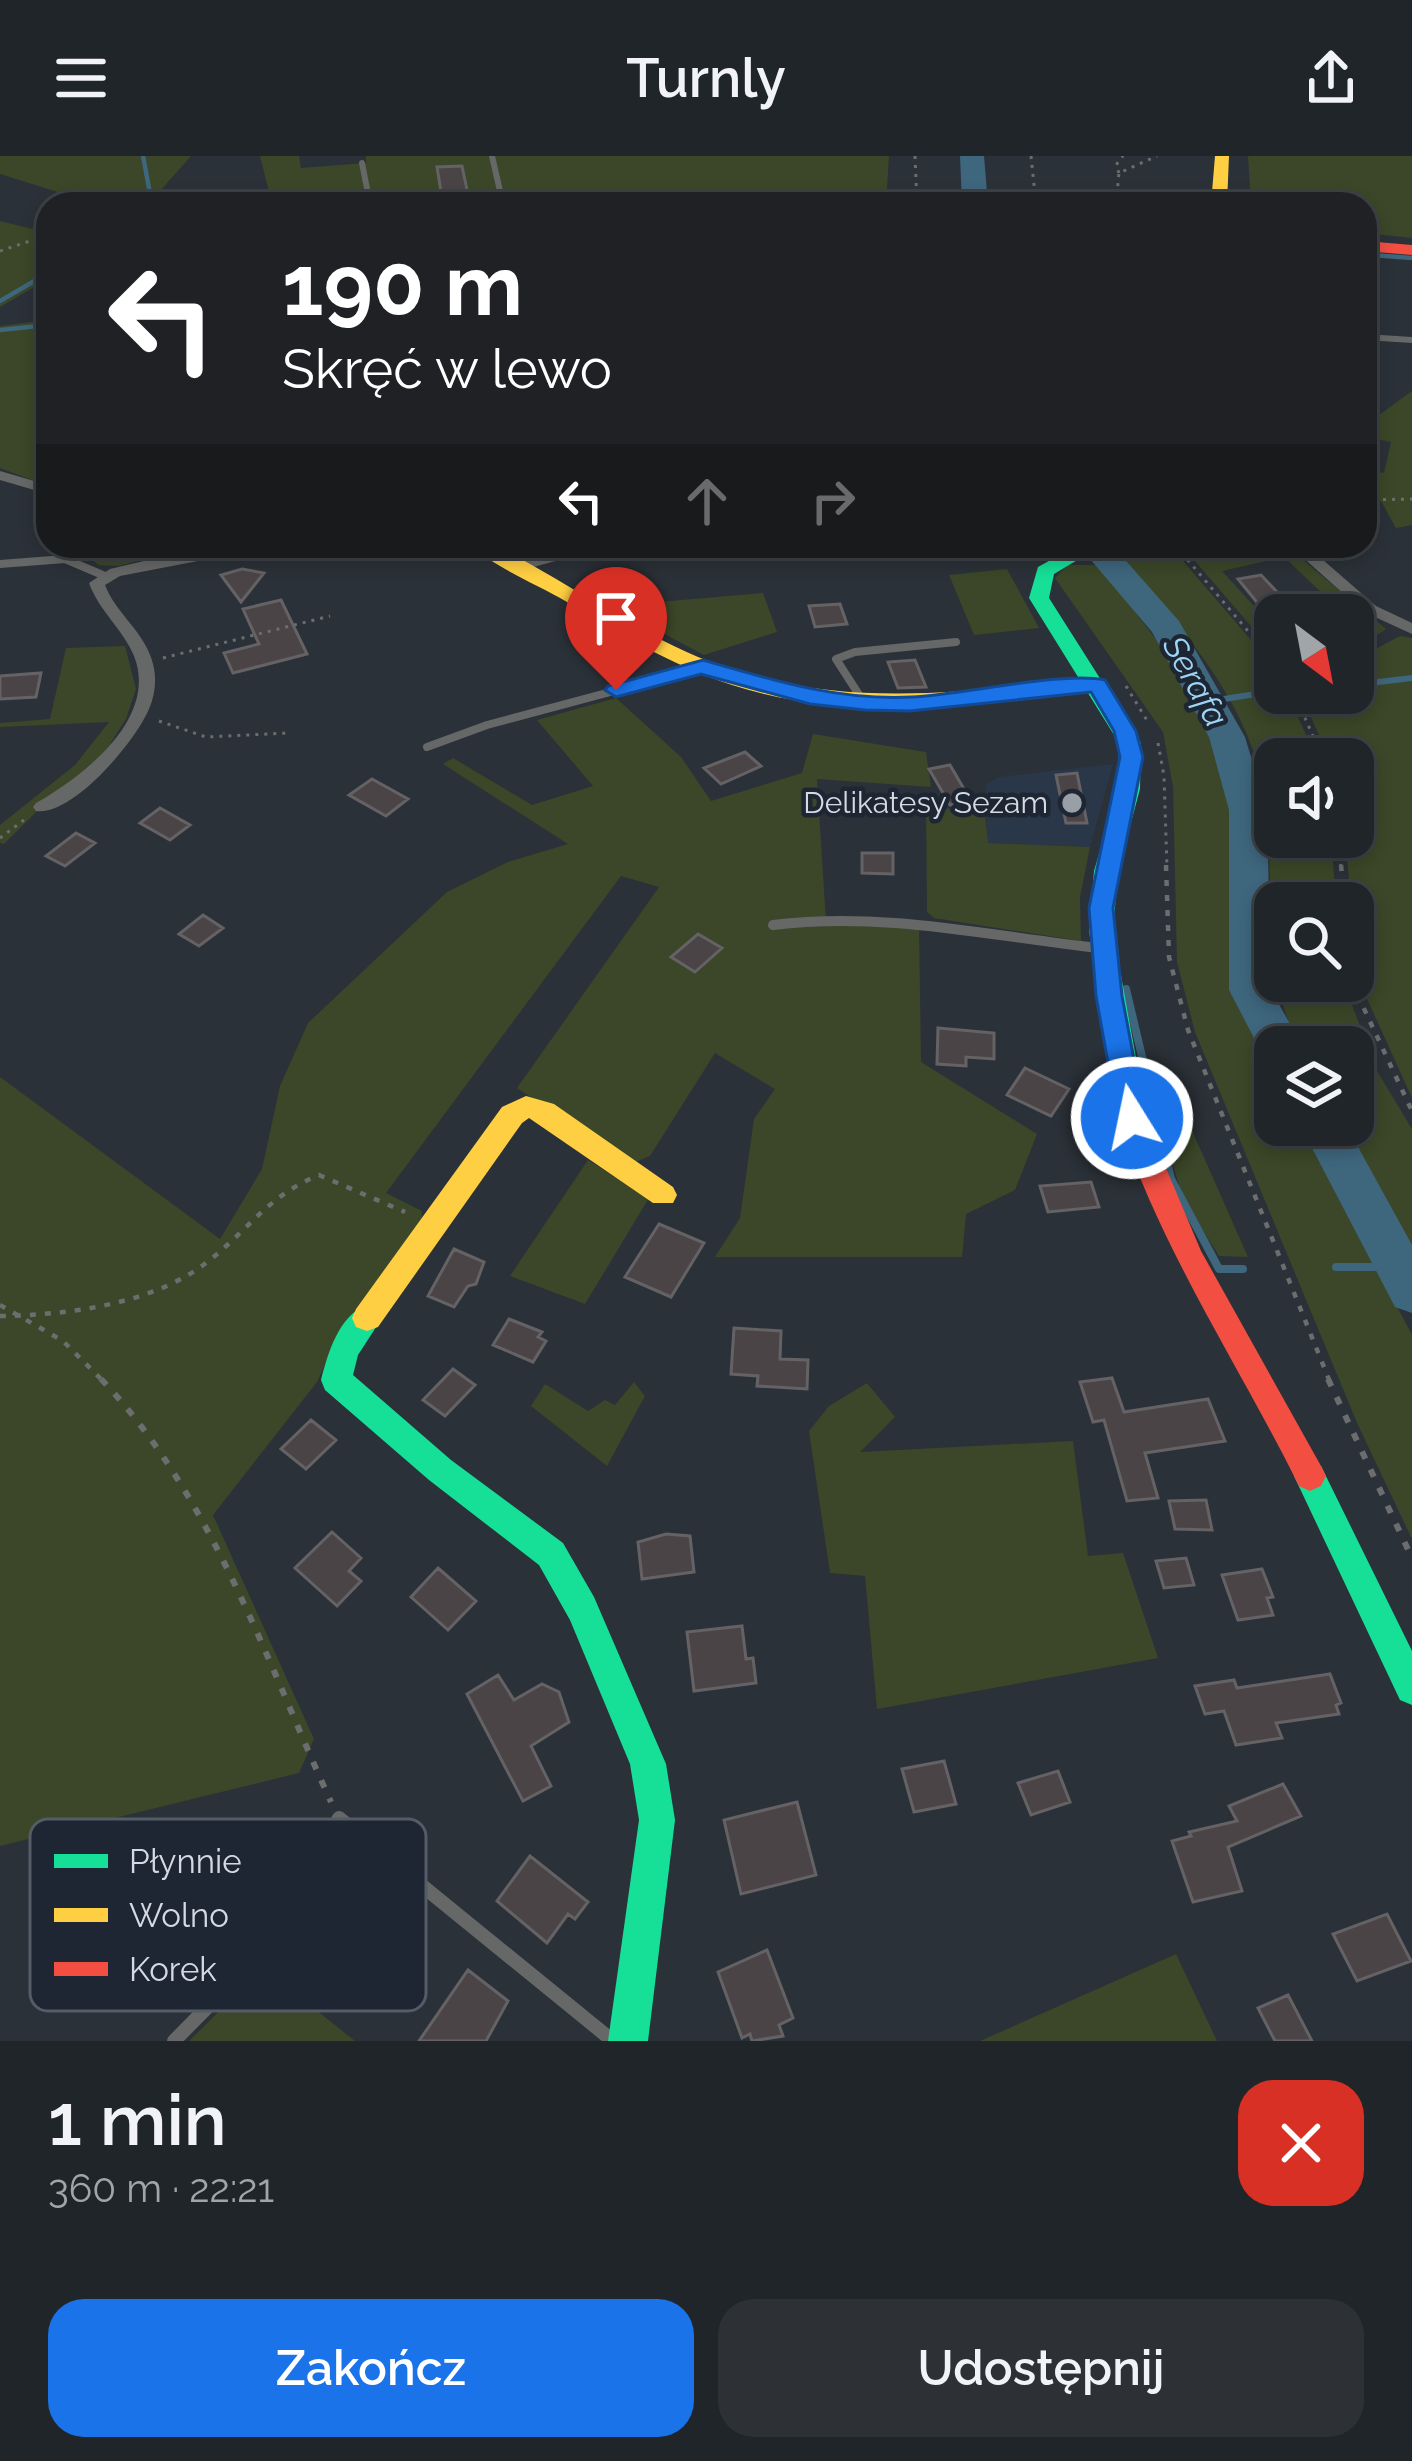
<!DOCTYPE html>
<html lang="pl">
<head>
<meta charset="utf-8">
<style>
  body { margin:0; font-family:Raleway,sans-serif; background:#2d3136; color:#f1f3f6; height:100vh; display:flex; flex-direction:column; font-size:45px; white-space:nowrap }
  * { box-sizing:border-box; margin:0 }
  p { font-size:39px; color:#a2a5a8 }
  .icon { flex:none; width:66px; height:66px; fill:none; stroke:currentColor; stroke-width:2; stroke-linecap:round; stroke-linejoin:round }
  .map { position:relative; height:1885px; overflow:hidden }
  .drawer { display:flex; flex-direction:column; background:#20252a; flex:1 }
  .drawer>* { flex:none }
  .guide { position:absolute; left:36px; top:36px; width:1341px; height:366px; border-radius:36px; box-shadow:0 6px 18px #0003,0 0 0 3px #3d4247; background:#202124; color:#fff; overflow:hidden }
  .needle { width:78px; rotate:148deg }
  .controls { position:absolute; left:1254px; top:438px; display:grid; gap:24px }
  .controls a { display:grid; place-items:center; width:120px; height:120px; border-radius:24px; background:#20252a; box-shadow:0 6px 18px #0003,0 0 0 3px #3d4247; font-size:60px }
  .pin { position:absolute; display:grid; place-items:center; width:102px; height:102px; color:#fff; margin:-123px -51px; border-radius:50% 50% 50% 0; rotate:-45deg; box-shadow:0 0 12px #0007 }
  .pin .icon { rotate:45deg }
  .me { position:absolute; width:132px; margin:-66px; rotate:350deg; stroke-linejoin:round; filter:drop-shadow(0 0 9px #0008) }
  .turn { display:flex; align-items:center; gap:42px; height:252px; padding:0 48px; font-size:54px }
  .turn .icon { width:156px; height:156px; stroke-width:2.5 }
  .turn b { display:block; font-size:84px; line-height:102px }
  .lanes { display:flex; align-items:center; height:114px; padding:0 48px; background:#0003; justify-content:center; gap:60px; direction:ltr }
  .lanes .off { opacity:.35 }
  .round { display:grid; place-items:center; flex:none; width:126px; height:126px; border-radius:36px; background:#2d3136 }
  .overview { display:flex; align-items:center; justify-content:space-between; height:204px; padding:0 48px }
  h1 { font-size:72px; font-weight:600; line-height:90px }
  .button { display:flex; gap:24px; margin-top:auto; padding:24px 48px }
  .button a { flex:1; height:138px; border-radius:36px; background:#1a73e8; color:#fff; font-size:48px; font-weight:600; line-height:138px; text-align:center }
  .button a+a { background:#2d3136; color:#f1f3f6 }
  header { display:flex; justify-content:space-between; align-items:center; height:156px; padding:0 48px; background:#20252a; font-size:54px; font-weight:600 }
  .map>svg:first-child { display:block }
  .built { fill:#2a3748 }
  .green { fill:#3b4728 }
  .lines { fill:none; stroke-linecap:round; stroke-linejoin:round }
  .stream-far2 { stroke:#3e667d; stroke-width:4.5 }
  .stream-far1 { stroke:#3e667d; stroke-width:6 }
  .stream { stroke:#3e667d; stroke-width:8 }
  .river { fill:#3e667d; fill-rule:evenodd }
  .building { fill:#4a4446; stroke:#646264; stroke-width:3 }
  .path-far2 { stroke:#6c6d6e; stroke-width:3; stroke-dasharray:3 6; stroke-linecap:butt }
  .path-far1 { stroke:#6c6d6e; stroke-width:4.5; stroke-dasharray:6 9; stroke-linecap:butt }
  .path { stroke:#6c6d6e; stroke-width:6; stroke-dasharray:8 12; stroke-linecap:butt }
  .lane-far3 { stroke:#666767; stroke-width:6 }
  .lane-far2 { stroke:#666767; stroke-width:8 }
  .lane-far1 { stroke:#666767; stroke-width:10 }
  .lane { stroke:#666767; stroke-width:14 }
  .street { fill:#666767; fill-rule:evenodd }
  .fast { fill:#16e098; fill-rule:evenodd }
  .slow { fill:#ffcf43; fill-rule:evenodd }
  .jam { fill:#f24e42; fill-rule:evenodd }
  .route { fill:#1a73e8; stroke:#114b97; stroke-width:3 }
  .poi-dot { fill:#999fa7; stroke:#1d2632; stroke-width:4.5 }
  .labels { text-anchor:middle; stroke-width:9; stroke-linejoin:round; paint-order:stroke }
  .poi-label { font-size:30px; fill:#d4dae3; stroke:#1d2632; text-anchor:end }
  .water-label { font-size:33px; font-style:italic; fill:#9dd5f6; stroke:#1d2632 }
  .key { fill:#1d2632; stroke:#545c67; stroke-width:3 }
  .key-label { font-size:33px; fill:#d4dae3 }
</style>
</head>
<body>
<header><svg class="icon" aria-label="menu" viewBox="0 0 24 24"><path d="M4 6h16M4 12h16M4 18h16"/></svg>Turnly<svg class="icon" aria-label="share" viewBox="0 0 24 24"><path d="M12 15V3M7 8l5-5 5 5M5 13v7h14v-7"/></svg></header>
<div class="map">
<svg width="1412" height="1885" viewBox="0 0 1412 1885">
  <rect width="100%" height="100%" fill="#2b3138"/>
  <path class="built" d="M1113 608 1090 691 987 687 986 629 999 621Z"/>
  <path class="green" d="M0 0H191L160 35V48H96L0 18Z
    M260 0H299L301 12 366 7V0H889L886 48H272Z
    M1248 0H1412V82L1365 77V48H1255L1251 46Z
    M0 65 48 77V123L0 151Z
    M48 164V330L0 312V170Z
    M1412 235V369L1396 372 1381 345 1365 348V314L1384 317 1391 286 1365 281V253L1379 259Z
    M81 390H158L174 396 118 410 99 409 82 397Z
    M1117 390H1170L1263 498 1275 518V537H1287L1317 603H1275V681H1331L1336 747H1275V825H1343L1377 915 1412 973V1101L1341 969H1353V891H1300C1261 817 1274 737 1267 656 1258 553 1178 463 1107 394Z
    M1182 390H1286L1386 473 1377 479 1345 452 1340 454 1284 401 1222 415 1275 473V498Z
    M1068 409H1099L1185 521 1216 593 1238 664 1236 844 1275 919V969H1302L1412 1179V1383L1358 1269 1195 876 1177 806 1173 631 1163 576 1055 422Z
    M1007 413 1039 472 974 479 949 419Z
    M763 437 777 476 704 499 612 450Z
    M1400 480 1412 482V942L1359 825 1345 681H1353V603H1330L1300 537H1353V505Z
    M125 490 136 533 126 563 101 602 48 644 4 688 0 687V669L75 609 109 566 0 571V567L50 563 66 492Z
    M616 542 681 601 711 645 802 617 813 578 926 596 931 631 817 623 826 766 919 769 921 906 1037 978 1015 1034 966 1058 962 1101H715L740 1062 754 963 775 933 715 897 650 1000 631 1008 517 932 659 731 621 720 386 1037 422 1055 421 1075 335 1187 317 1226 213 1359 314 1583 299 1617 0 1690V921L220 1083 262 1013 280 930 308 867 447 736 508 706 568 688 443 608 453 602 532 649 593 630 537 564Z
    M926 644 945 653 984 649 988 687 1090 691 1080 741 1081 785 934 762 927 756Z
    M1190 970 1248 1101 1219 1100 1184 1045 1161 971Z
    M588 1004 649 1042 585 1148 510 1120Z
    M634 1226 645 1240 607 1310 531 1250 545 1228 588 1255 605 1244 615 1249Z
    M867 1227 895 1261 860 1296 1073 1285 1088 1400 1123 1397 1158 1502 877 1553 865 1420 830 1417 809 1275 829 1250Z
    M1176 1798 1217 1885H980Z
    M263 1812 355 1885H189Z"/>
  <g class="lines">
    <path class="stream-far2" d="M143 0 152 48
      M1372 99 1412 102
      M0 145 48 117
      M0 174 48 169
      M1365 251 1371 254"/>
    <path class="stream-far1" d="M1353 529 1412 522
      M1211 545 1269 536"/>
    <path class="stream" d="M1126 833 1171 1023 1219 1113H1243
      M1336 1111H1399"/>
    <path class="river" d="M960 0H984L988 48H962Z
      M1079 390H1113L1179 465 1245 581 1267 654 1271 834 1303 891H1275V906L1265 903 1229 834V654L1209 581 1152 476Z
      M1300 969H1346L1412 1089V1157L1395 1151Z"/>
  </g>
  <path class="building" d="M462 10 470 48H443L437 11Z
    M242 413 264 417 241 446 221 419Z
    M1261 419 1279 438 1276 439 1292 456 1269 461 1238 423Z
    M281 444 307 498 233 517 224 497 259 488 243 453Z
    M840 448 847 468 815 471 809 450Z
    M915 504 926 531 898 532 888 506Z
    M41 517 36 541 0 543V520Z
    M745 596 761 610 721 628 704 612Z
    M950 609 971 645 950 649 929 613Z
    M1077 617 1087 667H1066L1056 619Z
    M372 623 408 643 386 660 349 639Z
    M160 652 190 669 170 684 140 667Z
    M76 677 95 687 65 710 46 700Z
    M862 697H893V718L862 717Z
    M203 759 223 772 199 790 179 778Z
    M698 778 722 792 695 816 671 801Z
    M938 872 994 877V903L966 901V910L937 908Z
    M1025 912 1069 933 1051 960 1007 939Z
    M1091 1026 1099 1051 1048 1056 1040 1030Z
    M659 1068 704 1087 671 1141 625 1121Z
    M454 1093 484 1106 476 1128 468 1130 454 1151 428 1140Z
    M509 1163 542 1176 538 1181 546 1185 533 1206 493 1189Z
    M734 1172 781 1175 780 1203 808 1204 807 1233 757 1230 758 1220 731 1218Z
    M453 1213 475 1229 445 1260 423 1244Z
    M1112 1222 1124 1256 1208 1243 1225 1285 1145 1297 1158 1342 1127 1345 1104 1264 1093 1266 1080 1226Z
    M311 1264 336 1284 306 1313 281 1293Z
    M1206 1344 1212 1374 1175 1373 1169 1345Z
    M332 1376 361 1402 349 1415 361 1425 337 1450 295 1412Z
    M666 1378 690 1380 694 1416 642 1423 638 1386Z
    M1186 1402 1194 1429 1164 1432 1156 1405Z
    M438 1412 476 1445 448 1474 411 1441Z
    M1262 1413 1273 1441 1267 1442 1273 1459 1238 1464 1222 1419Z
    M742 1470 746 1503 753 1502 756 1527 694 1535 687 1476Z
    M1330 1518 1341 1547 1336 1549 1339 1558 1276 1567 1282 1582 1236 1589 1224 1555 1205 1558 1195 1530 1234 1524 1237 1532Z
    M498 1519 514 1544 542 1528 559 1536 569 1566 531 1590 551 1630 523 1645 467 1538Z
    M944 1605 956 1648 914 1656 902 1613Z
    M1058 1615 1070 1646 1031 1659 1018 1627Z
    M1283 1628 1301 1660 1228 1691 1242 1735 1193 1746 1172 1685 1191 1680 1189 1676 1237 1665 1229 1650Z
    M797 1646 816 1719 741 1738 724 1664Z
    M530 1700 588 1746 575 1763 568 1758 547 1787 497 1745Z
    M1387 1758 1411 1805 1357 1825 1333 1778Z
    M767 1794 793 1862 779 1869 783 1880 752 1885 750 1878 742 1882 718 1816Z
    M468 1814 508 1845 486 1885H419Z
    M1288 1839 1312 1885H1275L1258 1852Z"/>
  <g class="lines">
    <path class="path-far2" d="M915 0 917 48
      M1031 0 1036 48
      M1119 17 1116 9 1123 0
      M137 48 139 42
      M1116 48 1119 17 1157 0
      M0 95 48 79
      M1365 344 1412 343
      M1019 390 1028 402
      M1176 390 1275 507
      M163 502 330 460
      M1126 530 1148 566
      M1294 537 1323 603
      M159 565 206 581 288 577
      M1158 587 1164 620 1167 712
      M1338 681 1341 712
      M0 682 24 664"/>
    <path class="path-far1" d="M1166 709 1169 801 1188 874 1330 1226
      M1341 709 1345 747
      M1351 825 1412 955
      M0 1149 63 1185 104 1226
      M0 1160C68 1159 157 1148 211 1103 251 1071 268 1040 319 1019L405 1056"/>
    <path class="path" d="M101 1223C211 1338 266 1504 331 1646
      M1328 1223 1412 1402"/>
    <path class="lane-far3" d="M492 0 503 48
      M362 7 370 48
      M1365 181 1412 184"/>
    <path class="lane-far2" d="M0 408 65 403 105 420
      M526 409 559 400 665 390
      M863 545 836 503 855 496 956 486
      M427 591 487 569 700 512"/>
    <path class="lane-far1" d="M773 769C884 755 989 780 1099 792"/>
    <path class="lane" d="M174 1885 253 1805 339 1662 613 1885"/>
    <path class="street" d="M0 315 48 329V338L0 324Z
      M207 390H258L250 395 120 420 105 429C116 458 146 477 153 508 157 523 155 539 149 553 135 586 73 660 36 655L33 651 36 647C82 621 159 563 134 500 123 473 99 455 89 427L110 413Z
      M1290 390H1307L1376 450 1412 467V478L1364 456Z"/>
    <path class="fast" d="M1076 390H1101L1054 418 1049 442 1141 587 1140 633 1118 715 1113 775 1148 968 1144 976H1124L1120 968 1089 775 1094 715 1118 633 1119 587 1029 442 1038 411Z
      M367 1149 378 1153 382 1162 358 1199 353 1219 451 1304 563 1387 594 1441 666 1608 675 1664 648 1885H608L639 1664 630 1608 570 1464 539 1409 429 1324 325 1234 321 1224C328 1197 339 1159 367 1149Z
      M1310 1305 1321 1310 1412 1495V1549L1400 1544 1294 1320 1299 1310Z"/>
    <path class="slow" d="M1215 0H1229L1227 48H1211Z
      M472 390H497C565 425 628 471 698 501 826 556 965 536 1098 522L1109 529 1098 536C977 549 850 567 732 529 673 510 620 478 567 446 537 428 497 413 472 390Z
      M526 940 554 948 673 1031 677 1039 673 1047H653L529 962 522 967 378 1171 367 1175 356 1171 352 1162 356 1153 502 951Z"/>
    <path class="jam" d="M1365 85 1412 89V99L1365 95Z
      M1134 957 1144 960 1201 1095 1321 1310 1326 1320 1321 1330 1310 1335 1299 1330C1239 1209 1163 1097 1120 968L1124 960Z"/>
  </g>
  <path class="route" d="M703 504C772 524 838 545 912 541 962 539 1062 515 1105 524L1136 575 1143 601 1113 752 1122 840 1145 962 1141 970H1122L1118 962 1096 840 1089 752 1120 601 1114 575 1091 536 910 555 865 554 810 548 701 518 616 541 605 534 608 530Z"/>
  <circle class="poi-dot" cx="1072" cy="647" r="12"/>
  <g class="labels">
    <g class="poi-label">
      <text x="1048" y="657">Delikatesy Sezam</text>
    </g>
    <g class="water-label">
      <text transform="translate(1196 525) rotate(61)" y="12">Serafa</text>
    </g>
  </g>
  <rect x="30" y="1663" width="396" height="192" rx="18" class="key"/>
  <rect x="54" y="1698" width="54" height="14" fill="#16e098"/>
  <rect x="54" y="1752" width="54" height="14" fill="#ffcf43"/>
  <rect x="54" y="1806" width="54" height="14" fill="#f24e42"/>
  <g class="key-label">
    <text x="129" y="1717">Płynnie</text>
    <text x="129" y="1771">Wolno</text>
    <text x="129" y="1825">Korek</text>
  </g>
</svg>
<div class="controls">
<a><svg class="needle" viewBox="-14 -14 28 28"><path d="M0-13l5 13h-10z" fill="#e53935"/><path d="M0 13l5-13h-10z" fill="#a2a5a8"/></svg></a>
<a><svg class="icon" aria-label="sound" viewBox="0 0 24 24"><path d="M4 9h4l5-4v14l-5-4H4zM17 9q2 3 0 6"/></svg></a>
<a><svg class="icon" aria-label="search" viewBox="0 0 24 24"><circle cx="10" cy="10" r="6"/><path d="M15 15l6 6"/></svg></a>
<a><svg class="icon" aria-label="layers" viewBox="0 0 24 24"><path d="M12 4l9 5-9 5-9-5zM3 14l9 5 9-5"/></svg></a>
</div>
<div class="pin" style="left:616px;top:534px;background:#d93025"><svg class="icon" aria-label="arrive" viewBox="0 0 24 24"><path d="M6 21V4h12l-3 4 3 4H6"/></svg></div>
<svg class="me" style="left:1132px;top:962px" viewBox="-20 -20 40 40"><circle r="17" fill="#1a73e8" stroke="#fff" stroke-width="3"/><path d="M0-11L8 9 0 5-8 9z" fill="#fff"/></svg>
<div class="guide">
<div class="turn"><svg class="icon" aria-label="left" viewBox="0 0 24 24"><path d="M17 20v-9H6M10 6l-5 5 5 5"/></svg><div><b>190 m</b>Skręć w lewo</div></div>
<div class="lanes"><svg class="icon" aria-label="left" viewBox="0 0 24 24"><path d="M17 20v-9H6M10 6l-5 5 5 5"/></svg><svg class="icon off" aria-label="ahead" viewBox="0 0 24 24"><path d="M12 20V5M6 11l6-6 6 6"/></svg><svg class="icon off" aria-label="right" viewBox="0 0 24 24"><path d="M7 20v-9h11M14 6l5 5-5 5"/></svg></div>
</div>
</div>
<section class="drawer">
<div class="overview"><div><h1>1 min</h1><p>360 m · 22:21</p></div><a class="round" style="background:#d93025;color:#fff"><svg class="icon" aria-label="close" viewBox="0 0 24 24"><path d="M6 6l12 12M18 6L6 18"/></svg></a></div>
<div class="button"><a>Zakończ</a><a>Udostępnij</a></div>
</section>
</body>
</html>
